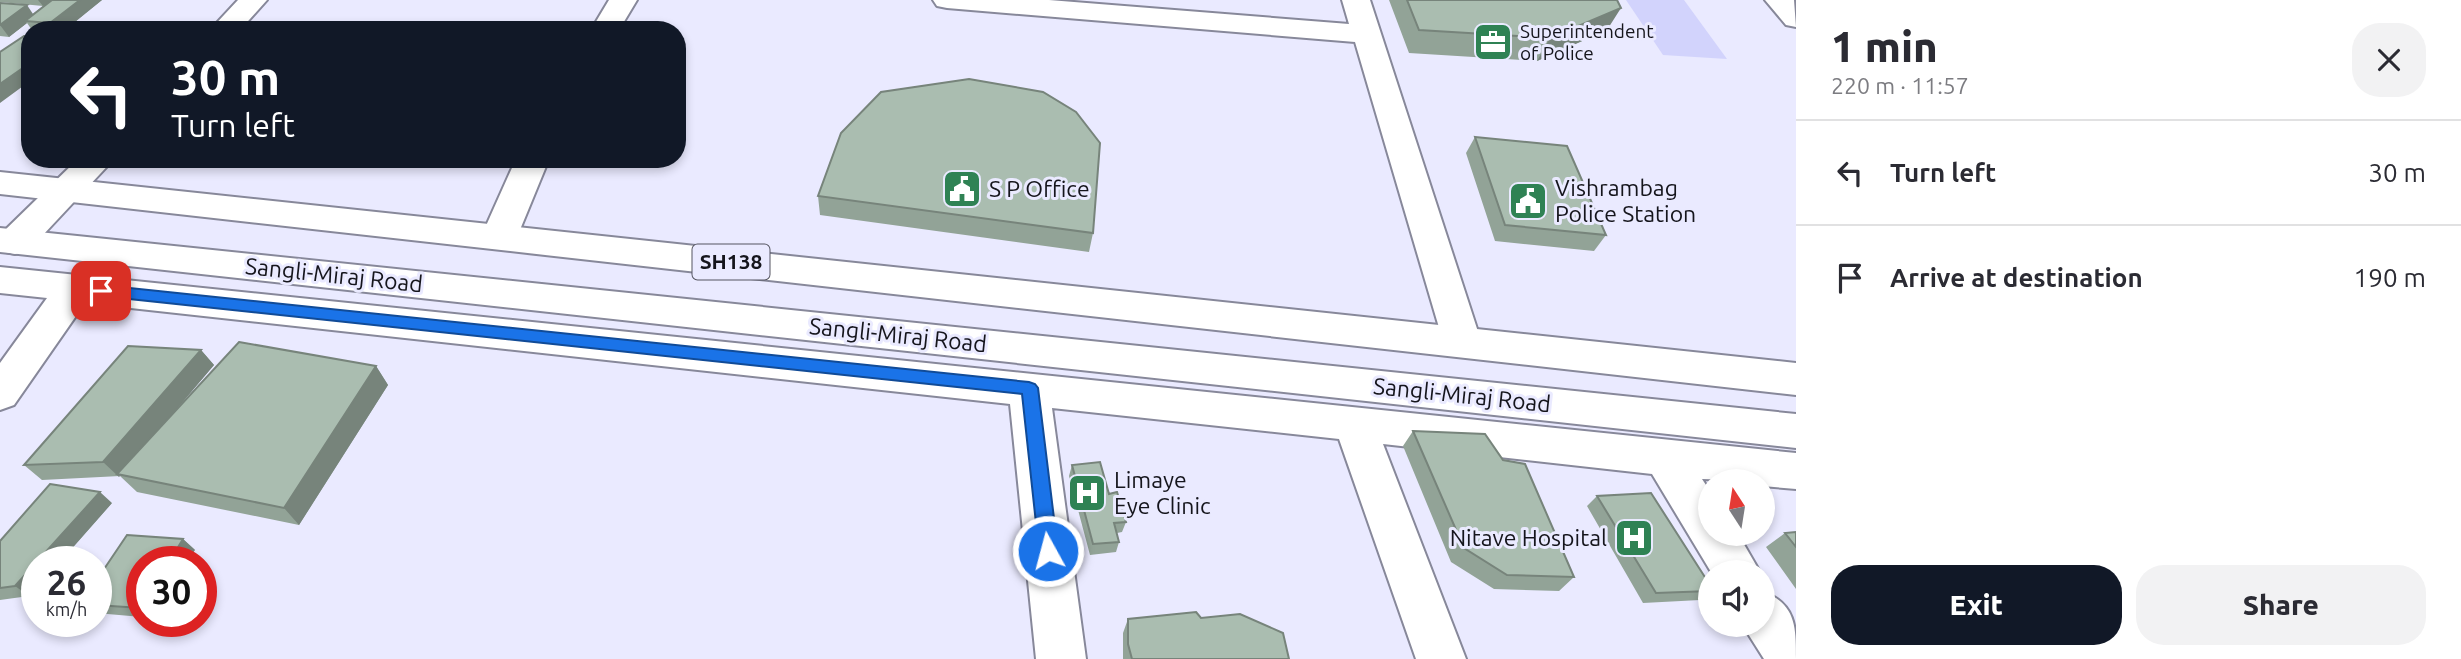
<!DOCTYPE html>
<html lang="en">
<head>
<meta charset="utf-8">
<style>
  body { margin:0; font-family:Ubuntu,sans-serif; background:#f2f2f3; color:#2b2b33; height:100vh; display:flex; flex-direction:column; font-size:26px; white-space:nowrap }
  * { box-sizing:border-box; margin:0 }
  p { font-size:23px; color:#7c7c81 }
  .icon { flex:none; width:38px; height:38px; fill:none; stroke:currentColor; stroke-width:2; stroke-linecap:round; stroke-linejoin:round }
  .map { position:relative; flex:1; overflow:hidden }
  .details { display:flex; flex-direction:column; background:#fff; width:665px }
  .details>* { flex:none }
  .hud { position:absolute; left:21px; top:21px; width:665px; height:147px; border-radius:28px; box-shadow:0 4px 10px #0003; background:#111827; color:#fff; overflow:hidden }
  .needle { width:46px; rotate:348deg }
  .controls { position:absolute; left:1698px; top:469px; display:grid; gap:14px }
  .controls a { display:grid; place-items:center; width:77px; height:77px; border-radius:50%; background:#fff; box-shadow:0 4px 10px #0003; font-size:35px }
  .speed { position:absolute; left:21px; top:546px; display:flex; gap:14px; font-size:35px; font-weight:700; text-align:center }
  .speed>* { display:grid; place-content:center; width:91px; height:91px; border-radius:50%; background:#fff; box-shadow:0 4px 10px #0003; line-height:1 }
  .speed small { font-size:18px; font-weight:400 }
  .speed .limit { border:10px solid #d22; background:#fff; color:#111 }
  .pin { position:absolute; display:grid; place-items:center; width:60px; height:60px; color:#fff; margin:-30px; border-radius:14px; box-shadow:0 4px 10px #0006 }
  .me { position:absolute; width:77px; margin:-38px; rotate:353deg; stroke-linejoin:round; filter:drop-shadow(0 0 5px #0008) }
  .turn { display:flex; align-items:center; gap:24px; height:147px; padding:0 35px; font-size:32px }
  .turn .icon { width:91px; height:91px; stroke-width:2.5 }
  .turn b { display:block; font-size:49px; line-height:60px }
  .round { display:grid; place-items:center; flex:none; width:74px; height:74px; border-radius:28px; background:#f2f2f3 }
  .summary { display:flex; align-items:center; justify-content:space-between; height:119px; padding:0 35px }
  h1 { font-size:42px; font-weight:800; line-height:52px }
  .cta { display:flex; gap:14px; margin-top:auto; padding:14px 35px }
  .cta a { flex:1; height:80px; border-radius:28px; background:#111827; color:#fff; font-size:28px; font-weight:800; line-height:80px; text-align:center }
  .cta a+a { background:#f2f2f3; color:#2b2b33 }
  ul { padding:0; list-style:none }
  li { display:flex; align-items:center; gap:21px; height:105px; padding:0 35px; border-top:2px solid #e1e1e2 }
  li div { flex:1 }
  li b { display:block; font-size:26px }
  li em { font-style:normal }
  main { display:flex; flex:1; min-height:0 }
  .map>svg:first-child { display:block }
  .green { fill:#d2d3fc }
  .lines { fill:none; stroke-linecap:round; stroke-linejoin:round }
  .street-casing { stroke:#87889a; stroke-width:4 }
  .secondary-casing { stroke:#87889a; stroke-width:4 }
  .highway-casing { stroke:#87889a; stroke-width:4 }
  .street { fill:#fff; fill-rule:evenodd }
  .secondary { fill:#fff; fill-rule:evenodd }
  .highway { fill:#fff; fill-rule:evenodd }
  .wall { fill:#92a397 }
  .shaded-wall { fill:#77847b }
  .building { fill:#aabdb0; stroke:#77847b; stroke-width:2 }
  .route { fill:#1a73e8; stroke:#114b97; stroke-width:2 }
  .labels { text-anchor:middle; stroke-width:6; stroke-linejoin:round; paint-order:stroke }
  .far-poi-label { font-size:19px; fill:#15151c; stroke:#eaeaff; text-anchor:start }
  .shield { fill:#eaeaff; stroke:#555560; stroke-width:2 }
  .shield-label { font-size:21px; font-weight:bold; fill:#15151c }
  .poi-label { font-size:23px; fill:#15151c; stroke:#eaeaff; text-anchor:start }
  .street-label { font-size:23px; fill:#15151c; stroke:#eaeaff }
</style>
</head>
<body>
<main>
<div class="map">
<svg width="1796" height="659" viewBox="0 0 1796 659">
  <rect width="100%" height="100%" fill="#eaeaff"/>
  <path class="green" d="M1626 0H1684L1727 59 1663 55Z"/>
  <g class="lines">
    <defs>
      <path id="street" d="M609 0H637L619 30H591Z
        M933 0H1049L1349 24 1342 0H1370L1481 341 1476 351 1462 356 1448 351 1443 341 1355 42 947 8 937 6Z
        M516 159H549L517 237 512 246 499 249 486 246 481 237Z
        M0 267 1796 453V489L1762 486V481L1702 479 1710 491V534H1738L1760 572H1711L1652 474 1383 444 1466 659H1416L1339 439 1052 408 1086 659H1036L1010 404 85 303 14 405 0 410V363L47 298 0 293Z
        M1762 591C1796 604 1796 626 1796 659H1764L1745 629 1743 625H1762Z"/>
      <path id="secondary" d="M238 0H267L240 30H210Z
        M1765 0H1794L1796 27 1786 25Z
        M78 159H114L28 251 15 254 2 251 0 237 2 233Z"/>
      <path id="highway" d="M0 172 1796 363V395L0 194Z
        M0 228 1796 414V448L0 252Z"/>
    </defs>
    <use href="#street" class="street-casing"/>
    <use href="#secondary" class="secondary-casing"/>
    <use href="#highway" class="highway-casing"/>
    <use href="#street" class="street"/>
    <use href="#secondary" class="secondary"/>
    <use href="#highway" class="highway"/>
  </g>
  <path class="wall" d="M0 0H102L65 30H32L27 23 9 37 0 36V3L33 14 43 6 0 2Z
    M1389 0H1617L1607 30 1537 61 1409 53Z
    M1475 137 1606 235 1594 251 1495 241 1466 153Z
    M818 196 1093 233 1089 252 820 215Z
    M201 350 214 365 178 407 376 366 388 385 299 525 137 492 120 476 42 480 24 465Z
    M1413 431 1574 577 1559 591 1494 589 1451 562 1403 446Z
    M1072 465 1109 494 1126 522 1122 532 1117 533 1119 542 1116 552 1090 555 1069 476Z
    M1597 496 1710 585V593L1700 600 1643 603 1587 506Z
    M112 503 60 562H37V588L29 596 0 600V541Z
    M1796 532V589L1766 547 1785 533Z
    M183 539 195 550 142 562V617L96 613V581Z
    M1201 618 1289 659H1123V633L1128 619Z"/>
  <path class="shaded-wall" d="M38 0H56L43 6Z
    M80 0H102L65 30H55L50 23Z
    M27 5 35 17 25 21 27 23 9 37 0 25Z
    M1621 8 1607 30 1537 61 1550 38Z
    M30 63V81L0 103V84Z
    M201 350 214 365 121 475 117 474 120 476 119 477 103 462Z
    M376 366 388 385 299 525 284 508Z
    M100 492 112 503 60 562H37Z
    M183 539 195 550 187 562H169Z
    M37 562V588L29 596 15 586Z"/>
  <path class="building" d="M52 0H80L50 23 25 21Z
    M1407 0H1617L1621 8 1550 38 1419 30Z
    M0 3 27 5 0 25Z
    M24 36 30 37V63L0 84V52Z
    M969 79 1043 92 1076 112 1100 143 1093 233 818 196 841 133 881 92Z
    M1475 137 1567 146 1606 235 1505 225Z
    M239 342 376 366 284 508 117 474Z
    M128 346 201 350 103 462 24 465Z
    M1413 431 1485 434 1503 460 1525 464 1574 577 1507 575 1464 548Z
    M1100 462 1109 494 1117 492 1126 522 1114 523 1119 542 1093 544 1072 465Z
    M50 484 100 492 15 586 0 588V541Z
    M1651 493 1710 585V591L1656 593 1597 496Z
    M1796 532V547L1785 533Z
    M127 535 183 539 169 562H142L141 608 96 605V581Z
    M1196 612 1201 618 1240 614 1283 633 1289 659H1132L1128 644V619Z"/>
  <path class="route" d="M101 285 1029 382 1035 384 1038 388 1058 551 1055 557 1048 559 1042 557 1039 551 1022 394 101 296 93 291Z"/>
  <defs>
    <symbol id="office-square" viewBox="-11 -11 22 22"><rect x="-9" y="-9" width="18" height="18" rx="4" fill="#2f8254" stroke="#eaeaff"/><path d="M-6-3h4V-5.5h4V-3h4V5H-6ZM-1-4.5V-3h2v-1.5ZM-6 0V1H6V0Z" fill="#fff"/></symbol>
    <symbol id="civic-square" viewBox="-11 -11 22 22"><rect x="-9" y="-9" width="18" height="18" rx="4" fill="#2f8254" stroke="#eaeaff"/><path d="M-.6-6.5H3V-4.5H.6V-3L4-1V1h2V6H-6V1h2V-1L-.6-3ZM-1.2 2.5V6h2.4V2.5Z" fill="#fff"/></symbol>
    <symbol id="hospital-square" viewBox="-11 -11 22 22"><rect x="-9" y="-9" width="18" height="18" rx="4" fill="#2f8254" stroke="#eaeaff"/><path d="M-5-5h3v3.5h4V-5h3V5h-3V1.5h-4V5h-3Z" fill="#fff"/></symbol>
  </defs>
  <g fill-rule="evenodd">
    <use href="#office-square" x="1471" y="20" width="44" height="44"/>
    <use href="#civic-square" x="940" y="167" width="44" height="44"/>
    <use href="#civic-square" x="1506" y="179" width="44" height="44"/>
    <use href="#hospital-square" x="1065" y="471" width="44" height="44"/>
    <use href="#hospital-square" x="1612" y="516" width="44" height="44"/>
  </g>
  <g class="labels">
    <g class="far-poi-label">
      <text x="1520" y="38">Superintendent<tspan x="1520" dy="22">of Police</tspan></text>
    </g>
    <rect class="shield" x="692.5" y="244.5" width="77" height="35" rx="5"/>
    <g class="shield-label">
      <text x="731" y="269">SH138</text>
    </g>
    <g class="poi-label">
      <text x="1555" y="196">Vishrambag<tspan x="1555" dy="26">Police Station</tspan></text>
      <text x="989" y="197">S P Office</text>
      <text x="1114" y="488">Limaye<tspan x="1114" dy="26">Eye Clinic</tspan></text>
      <text x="1607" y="546" text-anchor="end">Nitave Hospital</text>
    </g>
    <g class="street-label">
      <text transform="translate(334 275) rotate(6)" y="8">Sangli-Miraj Road</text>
      <text transform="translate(898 335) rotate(6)" y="8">Sangli-Miraj Road</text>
      <text transform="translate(1462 395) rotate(6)" y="8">Sangli-Miraj Road</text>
    </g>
  </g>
</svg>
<div class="controls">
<a><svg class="needle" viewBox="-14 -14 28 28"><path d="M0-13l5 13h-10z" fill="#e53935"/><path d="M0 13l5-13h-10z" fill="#7c7c81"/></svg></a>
<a><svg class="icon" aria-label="sound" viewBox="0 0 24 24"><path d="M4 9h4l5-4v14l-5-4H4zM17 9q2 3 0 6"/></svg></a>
</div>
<div class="speed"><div>26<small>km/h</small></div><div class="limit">30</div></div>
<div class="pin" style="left:101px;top:291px;background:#d93025"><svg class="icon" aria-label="arrive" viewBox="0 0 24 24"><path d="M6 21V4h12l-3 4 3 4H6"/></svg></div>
<svg class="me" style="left:1048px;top:551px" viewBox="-20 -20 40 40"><circle r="17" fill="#1a73e8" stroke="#fff" stroke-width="3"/><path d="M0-11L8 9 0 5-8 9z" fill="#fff"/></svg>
<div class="hud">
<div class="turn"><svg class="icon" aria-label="left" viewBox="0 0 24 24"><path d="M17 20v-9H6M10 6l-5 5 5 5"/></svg><div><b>30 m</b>Turn left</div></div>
</div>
</div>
<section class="details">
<div class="summary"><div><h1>1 min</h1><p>220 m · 11:57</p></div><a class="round"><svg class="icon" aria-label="close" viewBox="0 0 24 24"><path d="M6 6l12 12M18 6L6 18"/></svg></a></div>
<ul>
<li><svg class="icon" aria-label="left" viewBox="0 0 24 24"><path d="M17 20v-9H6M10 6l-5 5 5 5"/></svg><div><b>Turn left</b></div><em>30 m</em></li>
<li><svg class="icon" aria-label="arrive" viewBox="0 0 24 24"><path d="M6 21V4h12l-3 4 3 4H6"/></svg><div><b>Arrive at destination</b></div><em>190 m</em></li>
</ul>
<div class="cta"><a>Exit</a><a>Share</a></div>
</section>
</main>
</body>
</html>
